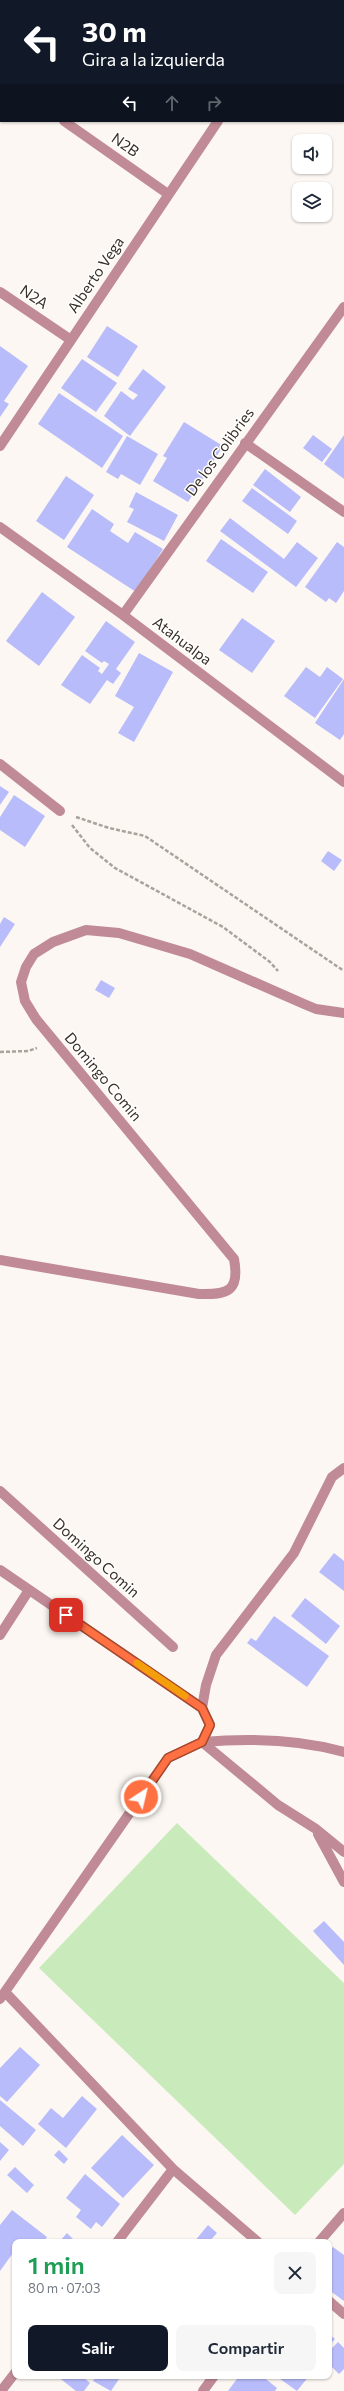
<!DOCTYPE html>
<html lang="es">
<head>
<meta charset="utf-8">
<style>
  body { margin:0; font-family:Commissioner,sans-serif; background:#f6f6f7; color:#1f2937; height:100vh; display:flex; flex-direction:column; font-size:15px; white-space:nowrap }
  * { box-sizing:border-box; margin:0 }
  p { font-size:13px; color:#747a83 }
  .icon { flex:none; width:22px; height:22px; fill:none; stroke:currentColor; stroke-width:2; stroke-linecap:round; stroke-linejoin:round }
  .map { position:relative; flex:1; overflow:hidden }
  .drawer { position:absolute; left:12px; top:2239px; width:320px; height:140px; display:flex; flex-direction:column; background:#fff; border-radius:8px; box-shadow:0 1px 3px #0004 }
  .drawer>* { flex:none }
  .guide { position:absolute; left:0px; top:0px; width:344px; height:122px; box-shadow:0 1px 3px #0004; background:#111827; color:#fff; overflow:hidden }
  .buttons { position:absolute; left:292px; top:134px; display:grid; gap:8px }
  .buttons a { display:grid; place-items:center; width:40px; height:40px; border-radius:8px; background:#fff; box-shadow:0 1px 3px #0004; font-size:20px }
  .pin { position:absolute; display:grid; place-items:center; width:34px; height:34px; color:#fff; margin:-17px; border-radius:8px; box-shadow:0 2px 6px #0006 }
  .me { position:absolute; width:44px; margin:-22px; rotate:35deg; stroke-linejoin:round; filter:drop-shadow(0 0 3px #0008) }
  .turn { display:flex; align-items:center; gap:14px; height:84px; padding:0 16px; font-size:18px }
  .turn .icon { width:52px; height:52px; stroke-width:2.5 }
  .turn b { display:block; font-size:28px; line-height:34px }
  .lanes { display:flex; align-items:center; height:38px; padding:0 16px; background:#0003; justify-content:center; gap:20px; direction:ltr }
  .lanes .off { opacity:.35 }
  .round { display:grid; place-items:center; flex:none; width:42px; height:42px; border-radius:8px; background:#f6f6f7 }
  .overview { display:flex; align-items:center; justify-content:space-between; height:68px; padding:0 16px }
  h1 { font-size:24px; font-weight:600; line-height:30px; color:#1e9e55 }
  .cta { display:flex; gap:8px; margin-top:auto; padding:8px 16px }
  .cta a { flex:1; height:46px; border-radius:8px; background:#111827; color:#fff; font-size:16px; font-weight:600; line-height:46px; text-align:center }
  .cta a+a { background:#f6f6f7; color:#1f2937 }
  .map>svg:first-child { display:block }
  .green { fill:#c9ebbc }
  .building { fill:#b8bcfa }
  .lines { fill:none; stroke-linecap:round; stroke-linejoin:round }
  .path { stroke:#a9a39c; stroke-width:2.5; stroke-dasharray:4 2; stroke-linecap:butt }
  .minor { stroke:#c08b97; stroke-width:10 }
  .route-casing { stroke:#a6492c; stroke-width:10 }
  .route { stroke:#ff7043; stroke-width:7 }
  .slow { stroke:#f59e0b; stroke-width:7 }
  .labels { text-anchor:middle; stroke-width:3; stroke-linejoin:round; paint-order:stroke }
  .street-label { font-size:15px; fill:#383026; stroke:#fff }
</style>
</head>
<body>
<div class="map">
<svg width="344" height="2391" viewBox="0 0 344 2391">
  <rect width="100%" height="100%" fill="#fcf7f2"/>
  <path class="green" d="M177 1823 344 1983V2164L295 2215 39 1968Z"/>
  <path class="building" d="M107 326 138 346 118 377 87 357Z
    M0 346 28 366 4 401 9 404 0 417Z
    M82 359 117 383 96 412 61 388Z
    M143 369 166 387 130 436 104 416 121 391 133 400 138 395 128 389Z
    M59 393 123 436 102 468 38 424Z
    M184 422 223 446 188 502 153 481 167 458 163 456Z
    M313 435 332 449 322 462 303 448Z
    M344 435V479L324 464Z
    M127 436 158 454 140 485 121 474 118 479 106 472Z
    M265 469 301 497 290 512 253 485Z
    M66 476 94 495 64 540 36 521Z
    M252 488 297 521 288 534 242 501Z
    M136 492 178 515 164 541 127 522 134 509 129 507Z
    M92 509 114 524 110 531 128 543 135 532 163 549 136 592 67 547Z
    M230 518 284 559 297 542 318 558 296 587 220 531Z
    M221 539 268 572 253 593 206 561Z
    M337 542 344 547V591L336 603 329 598 326 602 305 587Z
    M42 592 75 617 39 666 6 641Z
    M242 618 275 641 252 673 219 650Z
    M106 621 135 642 116 669 121 673 113 684 107 680 90 704 61 685 82 655 100 668 98 671 102 674 109 664 104 661 102 663 85 651Z
    M139 653 173 672 134 742 118 733 134 707 115 696Z
    M306 667 320 677 327 667 343 679 315 718 284 696Z
    M344 679V734L340 740 315 723Z
    M0 786 9 792 0 805Z
    M14 795 45 816 25 847 0 830V817Z
    M328 851 342 860 334 871 321 861Z
    M4 917 15 924 0 947V924Z
    M101 980 115 988 109 998 95 990Z
    M334 1553 344 1561V1591L319 1572Z
    M305 1598 340 1626 326 1644 291 1616Z
    M274 1616 329 1656 307 1687 247 1643 251 1638 256 1641Z
    M324 1921 344 1942V1965L313 1931Z
    M20 2047 40 2065 7 2102 0 2096V2068Z
    M82 2096 97 2109 66 2148 38 2124 51 2108 63 2118Z
    M0 2100 36 2130 23 2146 0 2126Z
    M122 2135 154 2165 123 2198 91 2168Z
    M0 2142 9 2150 0 2161Z
    M59 2150 68 2159 64 2164 54 2155Z
    M15 2167 34 2185 27 2193 7 2175Z
    M85 2174 120 2204 102 2227 96 2222 91 2229 76 2217 81 2210 66 2198Z
    M12 2210 47 2237 44 2242H15V2254L13 2253 0 2271V2225Z
    M208 2225 217 2233 209 2242H194Z
    M67 2233 76 2242H59Z
    M333 2247 344 2255V2301L329 2290V2252Z
    M329 2334 335 2339 329 2346Z
    M338 2342 344 2348V2369L339 2374 329 2364V2351Z
    M57 2376H82L90 2383 84 2391H76Z
    M97 2376H121L111 2391 93 2381Z
    M239 2376H262L277 2388 275 2391H228Z
    M276 2376H309L297 2391Z"/>
  <g class="lines">
    <path class="path" d="M76 817 109 828 145 836 344 971
      M72 825 90 848 115 868 223 927 270 962 278 971
      M0 1052 28 1051 37 1048"/>
    <path class="minor" d="M226 0 228 1
      M302 1 303 0
      M0 76 1 77
      M64 121 168 194
      M0 292 71 340
      M245 443 344 512
      M0 446 218 121
      M0 527 123 615 344 782
      M123 615 344 307
      M0 764 60 811
      M0 1260 199 1294C228 1295 240 1291 234 1259L36 1019 25 1001 21 982 26 967 34 954 53 942 86 930 119 933 190 954 304 1004 316 1009 344 1013
      M0 1491 173 1647
      M0 1570 202 1708
      M0 1635 29 1590
      M344 1752C298 1739 249 1738 202 1742L278 1805 316 1829 344 1852
      M318 1834 344 1882
      M5 1992 173 2169 258 2242
      M0 1999 168 1758 202 1742 210 1725 202 1708 206 1685 216 1655 294 1553 332 1477 344 1468
      M117 2242 173 2169
      M319 2242 344 2213
      M329 2301 344 2314
      M1 2391 15 2373
      M203 2391 214 2376"/>
  </g>
  <g class="lines">
    <defs>
      <path id="route" d="M66 1615 202 1708 210 1725 202 1742 168 1758 141 1797"/>
    </defs>
    <use href="#route" class="route-casing"/>
    <use href="#route" class="route"/>
    <path class="slow" d="M137 1663 185 1696"/>
  </g>
  <g class="labels">
    <g class="street-label">
      <text transform="translate(125 145) rotate(35)" y="5">N2B</text>
      <text transform="translate(96 275) rotate(-56)" y="5">Alberto Vega</text>
      <text transform="translate(34 297) rotate(34)" y="5">N2A</text>
      <text transform="translate(220 452) rotate(-54)" y="5">De los Colibries</text>
      <text transform="translate(182 641) rotate(37)" y="5">Atahualpa</text>
      <text transform="translate(103 1077) rotate(50)" y="5">Domingo Comin</text>
      <text transform="translate(96 1558) rotate(42)" y="5">Domingo Comin</text>
    </g>
  </g>
</svg>
<div class="buttons">
<a><svg class="icon" aria-label="sound" viewBox="0 0 24 24"><path d="M4 9h4l5-4v14l-5-4H4zM17 9q2 3 0 6"/></svg></a>
<a><svg class="icon" aria-label="layers" viewBox="0 0 24 24"><path d="M12 4l9 5-9 5-9-5zM3 14l9 5 9-5"/></svg></a>
</div>
<div class="pin" style="left:66px;top:1615px;background:#d93025"><svg class="icon" aria-label="arrive" viewBox="0 0 24 24"><path d="M6 21V4h12l-3 4 3 4H6"/></svg></div>
<svg class="me" style="left:141px;top:1797px" viewBox="-20 -20 40 40"><circle r="17" fill="#ff7043" stroke="#fff" stroke-width="3"/><path d="M0-11L8 9 0 5-8 9z" fill="#fff"/></svg>
<div class="guide">
<div class="turn"><svg class="icon" aria-label="left" viewBox="0 0 24 24"><path d="M17 20v-9H6M10 6l-5 5 5 5"/></svg><div><b>30 m</b>Gira a la izquierda</div></div>
<div class="lanes"><svg class="icon" aria-label="left" viewBox="0 0 24 24"><path d="M17 20v-9H6M10 6l-5 5 5 5"/></svg><svg class="icon off" aria-label="ahead" viewBox="0 0 24 24"><path d="M12 20V5M6 11l6-6 6 6"/></svg><svg class="icon off" aria-label="right" viewBox="0 0 24 24"><path d="M7 20v-9h11M14 6l5 5-5 5"/></svg></div>
</div>
<section class="drawer">
<div class="overview"><div><h1>1 min</h1><p>80 m · 07:03</p></div><a class="round"><svg class="icon" aria-label="close" viewBox="0 0 24 24"><path d="M6 6l12 12M18 6L6 18"/></svg></a></div>
<div class="cta"><a>Salir</a><a>Compartir</a></div>
</section>
</div>
</body>
</html>
